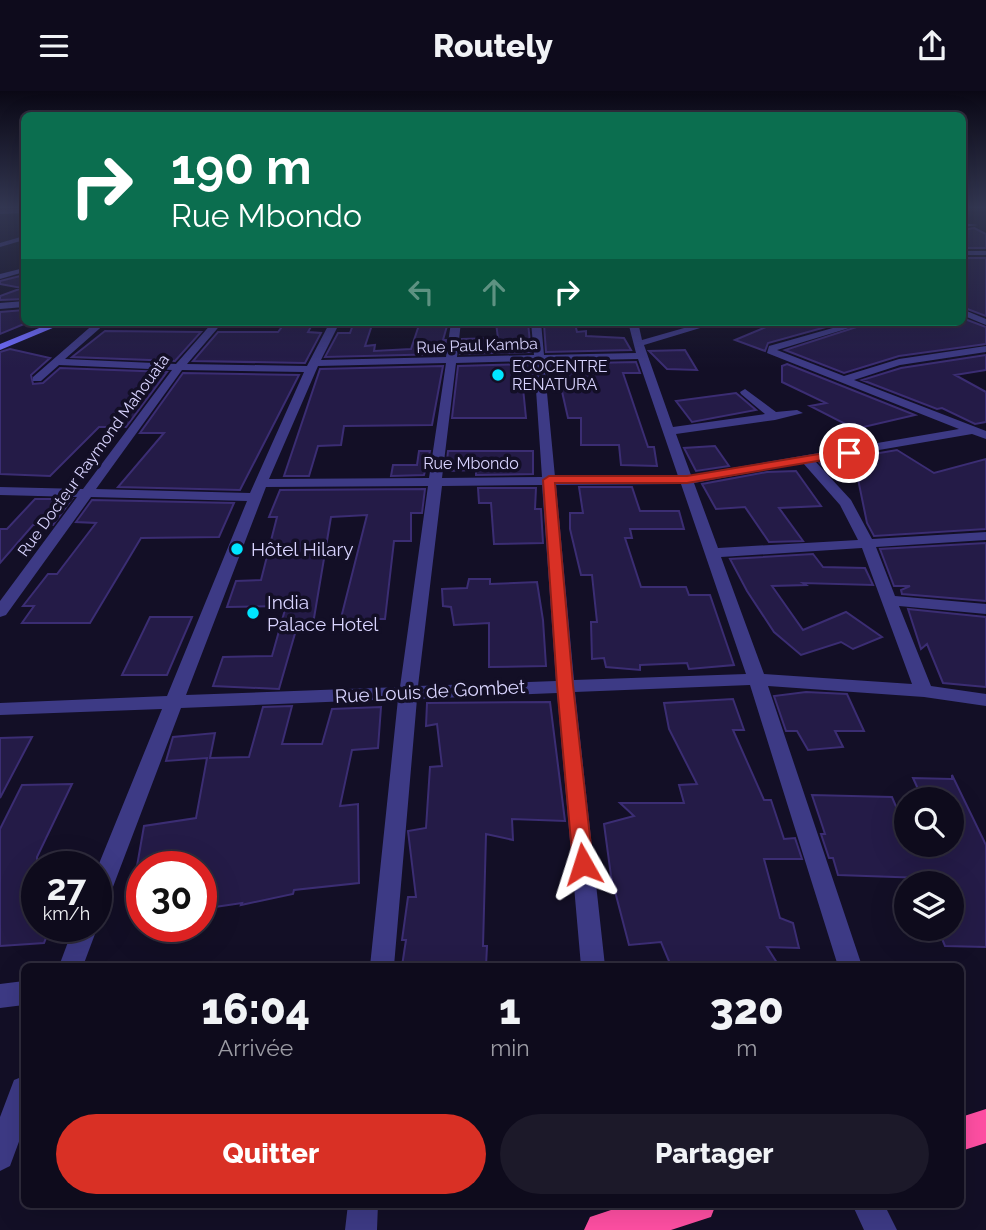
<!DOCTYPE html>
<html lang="fr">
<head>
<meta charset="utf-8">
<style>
  body { margin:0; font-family:Raleway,sans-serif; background:#1c1929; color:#f1f3f6; height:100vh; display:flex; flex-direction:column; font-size:26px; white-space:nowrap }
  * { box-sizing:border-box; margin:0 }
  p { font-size:23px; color:#9b9ba3 }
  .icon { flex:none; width:38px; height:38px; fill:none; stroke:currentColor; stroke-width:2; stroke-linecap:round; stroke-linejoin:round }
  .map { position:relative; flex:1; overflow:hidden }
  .sheet { position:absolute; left:21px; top:872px; width:943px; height:245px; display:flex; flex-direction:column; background:#0e0b1c; border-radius:10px; box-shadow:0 7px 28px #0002,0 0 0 2px #2e2b3b }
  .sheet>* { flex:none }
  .guide { position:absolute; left:21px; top:21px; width:945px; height:214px; border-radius:10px; box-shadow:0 7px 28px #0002,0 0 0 2px #2e2b3b; background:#0b6e4f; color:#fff; overflow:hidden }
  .controls { position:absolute; left:894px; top:696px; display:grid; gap:14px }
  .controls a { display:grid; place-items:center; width:70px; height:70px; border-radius:50%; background:#0e0b1c; box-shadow:0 7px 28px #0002,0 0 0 2px #2e2b3b; font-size:35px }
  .speed { position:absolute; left:21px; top:760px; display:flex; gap:14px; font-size:35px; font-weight:700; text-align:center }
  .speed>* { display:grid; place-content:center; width:91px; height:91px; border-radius:50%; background:#0e0b1c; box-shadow:0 7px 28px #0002,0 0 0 2px #2e2b3b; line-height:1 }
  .speed small { font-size:18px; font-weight:400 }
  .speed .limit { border:10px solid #d22; background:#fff; color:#111 }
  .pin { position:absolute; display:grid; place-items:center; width:60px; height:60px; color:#fff; margin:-30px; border:4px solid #fff; border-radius:50%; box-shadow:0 2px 7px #0007 }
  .me { position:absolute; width:77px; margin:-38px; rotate:354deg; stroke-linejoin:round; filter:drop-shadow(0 0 5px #0008) }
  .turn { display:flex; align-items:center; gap:24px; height:147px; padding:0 35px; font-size:32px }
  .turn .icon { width:91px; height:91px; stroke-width:2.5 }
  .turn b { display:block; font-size:49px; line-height:60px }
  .lanes { display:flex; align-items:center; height:66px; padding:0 35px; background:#0003; justify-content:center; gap:35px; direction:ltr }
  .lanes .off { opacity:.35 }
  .eta { display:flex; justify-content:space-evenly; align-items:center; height:119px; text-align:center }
  .eta b { font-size:42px; font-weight:800; line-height:49px }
  .primary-button { display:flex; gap:14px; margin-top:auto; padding:14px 35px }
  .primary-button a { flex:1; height:80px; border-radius:42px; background:#d93025; color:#fff; font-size:28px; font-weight:800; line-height:80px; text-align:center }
  .primary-button a+a { background:#1c1929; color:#f1f3f6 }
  header { display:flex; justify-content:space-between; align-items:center; height:91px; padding:0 35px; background:#0e0b1c; font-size:32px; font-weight:800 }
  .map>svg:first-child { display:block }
  .building { fill:#241b47; stroke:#3b2d73; stroke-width:2 }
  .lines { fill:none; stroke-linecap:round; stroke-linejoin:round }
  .street { fill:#3d3a85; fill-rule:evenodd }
  .secondary { fill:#6f6bff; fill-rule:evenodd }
  .highway { fill:#ff4fa3; fill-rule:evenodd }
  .route { fill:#d93025; stroke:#8d1f18; stroke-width:2 }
  .poi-dot { fill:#00e5ff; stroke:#130f26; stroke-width:2.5 }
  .labels { text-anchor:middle; stroke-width:7; stroke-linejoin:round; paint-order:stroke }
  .far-street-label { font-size:16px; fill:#d9d4ff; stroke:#130f26 }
  .far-poi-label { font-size:16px; fill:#d9d4ff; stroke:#130f26; text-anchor:start }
  .poi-label { font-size:19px; fill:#d9d4ff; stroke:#130f26; text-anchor:start }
  .street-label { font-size:19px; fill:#d9d4ff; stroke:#130f26 }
</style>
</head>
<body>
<header><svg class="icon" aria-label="menu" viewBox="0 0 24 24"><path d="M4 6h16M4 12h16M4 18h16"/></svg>Routely<svg class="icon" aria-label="share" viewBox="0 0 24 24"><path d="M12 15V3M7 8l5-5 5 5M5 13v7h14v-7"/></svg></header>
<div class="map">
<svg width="986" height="1139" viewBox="0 0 986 1139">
  <rect width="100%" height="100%" fill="#130f26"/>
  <path class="building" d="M974 137 986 143V157H962V139Z
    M962 167H986V225L962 216Z
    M24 184V208L0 209V205L22 197 0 193V190Z
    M24 219V233L0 243V221Z
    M962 227 986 236V253L899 265 844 282 785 259 872 231H962Z
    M354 231H373L365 255 375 254 374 260 411 258 419 234 447 235 443 249H446L444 263 325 266 338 242H350Z
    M778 231H844L768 252 765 260 735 249Z
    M285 232H313L308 241 321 242 305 272 193 270 218 241H278Z
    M496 232H528L531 261 460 263 462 248 498 247Z
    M544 233H575L577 241 586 240V245L624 247 631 259 546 261Z
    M105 240 201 241 175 270 72 266Z
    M10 258 50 267 31 284 33 293 43 292 60 277 167 281 126 336H99L50 385 0 383V261Z
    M685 259 697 279 667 278 649 260Z
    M986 264V279L955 284 986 301V331L975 333 942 317 937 318 862 289 901 277Z
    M636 271 640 282H623L648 356H654L657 375 621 374 619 354H581V327H568L561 296H549L547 273Z
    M532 273 533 296 523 297 526 327H452L458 275Z
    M787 273 915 324 855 338 810 315 826 312 782 291V275Z
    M443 275 432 334 344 335 341 354 318 355 309 385H284L320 278Z
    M183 282 299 284 240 399 118 396 164 342H140Z
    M736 302 756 319 692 331 676 310Z
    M715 355 729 375 696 380 684 357Z
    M897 359 934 382 986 368V438L874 445 867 432 858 388 837 389 820 372Z
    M419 360H430L424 384 391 385 393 374H417Z
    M448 360H533V383L476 384V379L446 380Z
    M796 380 821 415 779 417 803 450 769 451 745 416 716 418 702 393 767 381Z
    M579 396H632L640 420H679L684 438H630L632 447H625L641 496H686L689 504H710L734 574 689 578 687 572 640 574V579L606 576 604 567 592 568 591 531H597L592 484H581L570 438V422H583Z
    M478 397H536L535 418H541L543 452 494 453 491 412H479Z
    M425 398 422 422H411V450H394L385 528H364L363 535H339L367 424 331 426 312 539H296L279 598 213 595 223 566 272 565 286 515 227 516 236 490 261 489 277 426H269L280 399Z
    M35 408H72L53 434H33L0 472V438H7Z
    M92 409 234 412 219 446 141 447 90 532H22L34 515H23L48 483H57L96 432 76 431Z
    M986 452V510L902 503 901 499 910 495H894L880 458Z
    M813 463 823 476 865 477 873 494 803 492 806 494 772 495 803 539 846 521 882 546 853 558 841 551 801 564 774 541 747 500 730 468Z
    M469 488H490V493L537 491 543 529 546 575 489 576V532L454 534 451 516 443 515 442 498 467 497Z
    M908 518 986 526V596L943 592 927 553 921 558Z
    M150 526H192L167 584H122Z
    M806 601 847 603 864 640H835L843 656 808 659 797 640H786L774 605Z
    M733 608 744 639H733L764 709H771L784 748 795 747 802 768H764L780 827 793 832 799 857 767 856 779 875H671L661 851 629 854 611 785 604 733 634 725 620 712H684L679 694 697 693 669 638 664 612Z
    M550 611 565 730 512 728 513 749 486 743 483 855H487L486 875H402L406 849H402L408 806H416L408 740 426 737 430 676 442 675 437 633 426 635 427 612Z
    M292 615 282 653H322L332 618 381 616 378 657 352 659 340 715 358 713 359 792 294 799 293 803 241 814 242 812 201 818V775H137L144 735 196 727 207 667 166 670 173 646 215 642 210 667 249 666 263 616Z
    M32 646 0 707V647Z
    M952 684 986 754V856L945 855 938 838H952V788L838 784 833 767H829L821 743H825L812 704 892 706 906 739V754H952V709H923L913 687 952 688Z
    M72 693 37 766V835H51L44 852 0 855V738L22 694Z"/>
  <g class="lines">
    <path class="street" d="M24 118V122L0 123V119Z
      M962 132 978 134 962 136Z
      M24 145V149L0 156V152Z
      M962 160H986V164H962Z
      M24 177V181L0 188V183Z
      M24 210V216L0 218V212Z
      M962 218 986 228V234L962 224Z
      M96 231H107L65 268 176 273 213 231H223L187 273 307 275 330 231H340L321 269 446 266 451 231H461L457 266 534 264 531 231H541L544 264 636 262 628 231H638L642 249 705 231H720L644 254 673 336 765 323 741 303 740 301 745 298 776 321 797 319 803 322 775 329 676 343 691 384 959 338 767 262 769 255 854 231H869L777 259 844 285 899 268 986 255V261L900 274 854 289 986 340V348L972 343 815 370 851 409 872 448 986 441V449L876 456 895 505 986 513V523L899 515 931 595 986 603V615L924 606 768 595 862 875H838L750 594 575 601 605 875H581L557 602 417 608 394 875H370L398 608 181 617 108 809 104 816 96 819V780L162 618 0 624V612L167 605 247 410 91 406 6 524 0 526V510L77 406 0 404V396L83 398 172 279 59 274 41 290H33V286ZM638 268 678 385 555 386 544 270ZM534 270 542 386 442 387 456 272ZM446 272 429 387 269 388 318 275ZM182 279 304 281 250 402 96 398ZM803 372 840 414 858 449 718 457 694 392ZM681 393 746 583 574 589 556 394ZM542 394 556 590 418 595 442 395ZM428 395 400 596 186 604 266 396ZM862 457 912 593 764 583 721 466Z
      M96 831 98 835 83 875H59L74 835H96Z
      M24 890V914L0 917V893Z
      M24 985V1037L10 1075 0 1080V1026L14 989Z
      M348 1113H378L377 1139H345Z
      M852 1113H884L897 1139H864Z"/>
    <path class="secondary" d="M54 231H67L0 259V253Z"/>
    <path class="highway" d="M986 1018V1052L961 1060V1026Z
      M629 1113H716L711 1126 671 1139H584L590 1126Z"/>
  </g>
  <linearGradient id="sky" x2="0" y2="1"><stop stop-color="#0a0815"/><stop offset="0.42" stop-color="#333752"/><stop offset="1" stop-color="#333752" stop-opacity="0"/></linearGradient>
  <rect width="986" height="277" fill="url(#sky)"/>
  <path class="route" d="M849 358 855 362 853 364 687 392H555L573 594 593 773 590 779 583 781 576 779 573 773 557 594 543 389 549 385H687Z"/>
  <g class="poi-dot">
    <circle cx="498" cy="284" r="7"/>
    <circle cx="237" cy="458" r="7"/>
    <circle cx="253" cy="522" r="7"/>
  </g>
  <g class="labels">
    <g class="far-street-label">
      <text transform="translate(477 254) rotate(-2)" y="6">Rue Paul Kamba</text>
      <text transform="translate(93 364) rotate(-54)" y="6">Rue Docteur Raymond Mahouata</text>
      <text x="471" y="378">Rue Mbondo</text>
    </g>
    <g class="far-poi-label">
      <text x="512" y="281">ECOCENTRE<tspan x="512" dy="18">RENATURA</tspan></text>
    </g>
    <g class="poi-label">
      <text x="251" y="465">Hôtel Hilary</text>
      <text x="267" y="518">India<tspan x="267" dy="22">Palace Hotel</tspan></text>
    </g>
    <g class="street-label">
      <text transform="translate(430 600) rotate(-3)" y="7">Rue Louis de Gombet</text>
    </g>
  </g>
</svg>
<div class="controls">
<a><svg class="icon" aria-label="search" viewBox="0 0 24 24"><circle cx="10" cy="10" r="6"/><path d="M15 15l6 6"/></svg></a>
<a><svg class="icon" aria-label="layers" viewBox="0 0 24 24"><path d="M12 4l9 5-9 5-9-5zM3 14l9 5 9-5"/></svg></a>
</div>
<div class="speed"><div>27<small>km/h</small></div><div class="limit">30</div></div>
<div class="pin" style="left:849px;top:362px;background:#d93025"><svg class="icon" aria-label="arrive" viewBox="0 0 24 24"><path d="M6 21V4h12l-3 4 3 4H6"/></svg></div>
<svg class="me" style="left:583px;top:773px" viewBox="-20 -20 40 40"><path d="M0-17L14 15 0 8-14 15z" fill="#d93025" stroke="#fff" stroke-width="4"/></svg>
<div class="guide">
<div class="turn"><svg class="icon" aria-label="right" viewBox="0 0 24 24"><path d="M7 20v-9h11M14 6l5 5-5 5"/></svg><div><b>190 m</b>Rue Mbondo</div></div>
<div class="lanes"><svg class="icon off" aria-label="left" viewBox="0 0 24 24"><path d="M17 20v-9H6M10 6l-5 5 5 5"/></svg><svg class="icon off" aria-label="ahead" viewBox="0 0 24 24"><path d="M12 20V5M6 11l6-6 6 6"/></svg><svg class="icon" aria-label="right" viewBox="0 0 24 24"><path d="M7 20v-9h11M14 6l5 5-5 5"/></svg></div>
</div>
<section class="sheet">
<div class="eta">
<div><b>16:04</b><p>Arrivée</p></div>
<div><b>1</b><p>min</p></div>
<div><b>320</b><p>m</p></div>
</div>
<div class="primary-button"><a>Quitter</a><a>Partager</a></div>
</section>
</div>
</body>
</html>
